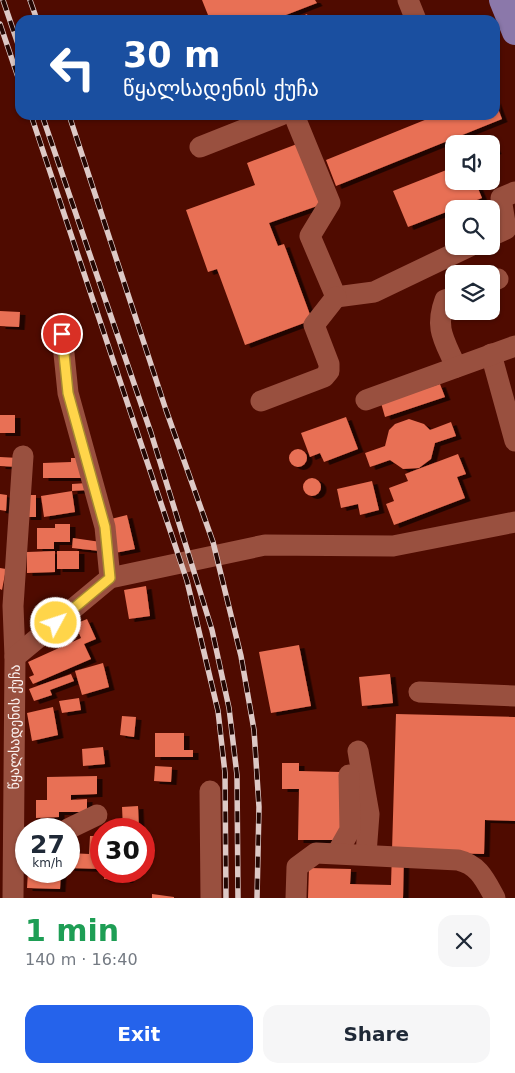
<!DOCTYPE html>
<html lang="en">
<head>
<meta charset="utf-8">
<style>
  body { margin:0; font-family:"DejaVu Sans","Noto Sans Georgian",sans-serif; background:#f6f6f7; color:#1f2937; height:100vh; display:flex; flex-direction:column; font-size:19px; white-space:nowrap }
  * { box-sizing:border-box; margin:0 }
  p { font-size:16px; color:#747a83 }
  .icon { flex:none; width:28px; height:28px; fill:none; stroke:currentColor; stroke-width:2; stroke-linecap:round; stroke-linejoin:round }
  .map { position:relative; height:898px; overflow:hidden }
  .side { display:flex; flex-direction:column; background:#fff; flex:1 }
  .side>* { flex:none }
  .banner { position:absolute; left:15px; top:15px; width:485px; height:105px; border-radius:15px; box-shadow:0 1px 4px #0004; background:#1a4fa0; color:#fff; overflow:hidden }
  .buttons { position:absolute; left:445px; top:135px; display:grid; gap:10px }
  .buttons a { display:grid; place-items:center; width:55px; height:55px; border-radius:10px; background:#fff; box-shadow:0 1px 4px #0004; font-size:25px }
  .speed { position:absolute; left:15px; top:818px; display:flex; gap:10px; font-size:25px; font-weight:700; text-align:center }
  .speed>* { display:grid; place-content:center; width:65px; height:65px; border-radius:50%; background:#fff; box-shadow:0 1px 4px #0004; line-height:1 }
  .speed small { font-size:12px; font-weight:400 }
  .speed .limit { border:8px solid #d22; background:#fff; color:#111 }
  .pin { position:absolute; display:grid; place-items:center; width:42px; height:42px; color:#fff; margin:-21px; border:2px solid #fff; border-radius:50%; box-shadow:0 1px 5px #0007 }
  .me { position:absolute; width:55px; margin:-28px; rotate:50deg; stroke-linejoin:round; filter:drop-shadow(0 0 4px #0008) }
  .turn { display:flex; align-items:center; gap:18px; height:105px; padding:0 25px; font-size:22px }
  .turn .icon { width:65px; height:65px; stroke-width:2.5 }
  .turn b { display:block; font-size:35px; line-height:42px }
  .round { display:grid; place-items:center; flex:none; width:52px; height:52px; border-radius:15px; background:#f6f6f7 }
  .summary { display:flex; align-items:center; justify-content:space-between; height:85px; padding:0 25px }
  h1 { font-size:30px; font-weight:700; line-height:38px; color:#1e9e55 }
  .cta { display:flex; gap:10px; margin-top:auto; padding:10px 25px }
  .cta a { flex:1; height:58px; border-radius:15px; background:#2563eb; color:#fff; font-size:20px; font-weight:700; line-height:58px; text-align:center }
  .cta a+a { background:#f6f6f7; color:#1f2937 }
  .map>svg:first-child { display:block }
  .building { fill:#e86f54; filter:url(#shadow) }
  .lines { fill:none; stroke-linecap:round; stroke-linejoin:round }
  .minor { stroke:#99503f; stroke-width:21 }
  .major { stroke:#8b78aa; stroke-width:26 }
  .rail-casing { stroke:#ddc9c6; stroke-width:5.5 }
  .rail { stroke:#230703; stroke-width:4; stroke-dasharray:11; stroke-linecap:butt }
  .route-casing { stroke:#a68a30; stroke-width:12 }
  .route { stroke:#ffd54a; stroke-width:9 }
  .labels { text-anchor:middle; stroke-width:5; stroke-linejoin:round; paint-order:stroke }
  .street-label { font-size:14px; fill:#fbf2f0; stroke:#230703 }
</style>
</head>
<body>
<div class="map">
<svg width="515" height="898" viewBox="0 0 515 898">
  <defs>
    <filter id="shadow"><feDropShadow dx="5.5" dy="3" stdDeviation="0" flood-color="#0009"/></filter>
  </defs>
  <rect width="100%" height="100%" fill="#4f0b00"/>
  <path class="building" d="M202 0H315L317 3 273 20H197L208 15Z
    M307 14 309 20H293Z
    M495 100 502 119 336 186 326 160 437 115H495Z
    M489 136 496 151 491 153V144H471Z
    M297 144 320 205 269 223 278 246 284 244 312 320 245 345 217 269 208 272 186 210 255 185 247 163Z
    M454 167V181H475L482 198 408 227 393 191Z
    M0 311 20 312 19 327 0 326Z
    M440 384 445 397 385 417 381 403Z
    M0 415H15V433H0Z
    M346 417 358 449 324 462 320 453 310 457 301 433Z
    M409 419 424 424 430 430 451 422 456 436 435 443 431 459 419 468 403 469 390 460 370 467 365 453 385 446 389 430 395 424Z
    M289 458a9 9 0 1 1 18 0a9 9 0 1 1-18 0Z
    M458 454 466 474 457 477 465 498 394 525 386 504 394 501 389 488 408 481 405 474Z
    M0 457 19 458V467L0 466Z
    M71 458H85V478H43V463L71 462Z
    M303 487a9 9 0 1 1 18 0a9 9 0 1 1-18 0Z
    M372 481 379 510 360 515 358 504 341 508 337 489Z
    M87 483 88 490 72 491V484Z
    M72 491 75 512 44 517 41 496Z
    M0 494 7 495 6 511 0 510Z
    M25 495H36V517H25Z
    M127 515 135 549 115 553 107 520Z
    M55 524H70V542H54V549H37V528H55Z
    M73 538 101 542 100 551 72 548Z
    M55 551V572L27 573V552Z
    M57 551H79V569H57Z
    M0 568 6 569 2 590 0 589Z
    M146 586 150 616 129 619 124 590Z
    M87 619 96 639 84 644 91 659 33 684 29 677 34 675 28 662 81 638 75 624Z
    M299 645 311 706 271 713 259 652Z
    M103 663 109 687 82 695 75 671Z
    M71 674 74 681 50 690 52 695 34 701 29 689Z
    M390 674 393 703 362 706 359 677Z
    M79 698 81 710 62 713 59 701Z
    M53 707 58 735 32 741 27 713Z
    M396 714 515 717V821L485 820 484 854 404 852 403 898H308L309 868 351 869 350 884 391 885Z
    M122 716 136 717 134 737 120 735Z
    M155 733H184V750H193V757H155Z
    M103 747 105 764 83 766 82 749Z
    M282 763H299V771L341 772 340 840H298L299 789H282Z
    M155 766 172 767 171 782 154 781Z
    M97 776V794L71 795V800L87 799V812H59V817L36 818V800H47V777Z
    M138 806 139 829H123L122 807Z
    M90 836H101V869L69 868V853L89 854Z
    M28 871H61L60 889 27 888Z
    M105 871H128V880L104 879Z
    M152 894 174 897V898H152Z"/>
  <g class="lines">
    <g class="minor">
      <path d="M408 0 416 20"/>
      <path d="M294 115 330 203 310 236 336 297 374 292 470 246"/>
      <path d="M200 147 281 115"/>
      <path d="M491 236 506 229 501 198 515 192"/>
      <path d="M491 281 498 279"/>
      <path d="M454 297 445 300C434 329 445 341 456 367"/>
      <path d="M62 334 68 393 105 527 110 578"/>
      <path d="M491 354 515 441"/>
      <path d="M366 400 515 346"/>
      <path d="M261 401 324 377 329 371V364L314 325 336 297"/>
      <path d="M15 657 13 606 23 456"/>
      <path d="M419 692 515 696"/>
      <path d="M358 751 369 814 366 854"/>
      <path d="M210 791 211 898"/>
      <path d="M68 829 97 815"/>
      <path d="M337 853 350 830 349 775"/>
      <path id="s1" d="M13 898 15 657 110 578 265 545 393 546 515 522"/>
      <path d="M296 898 297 867 316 853 458 860C479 865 485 880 495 898"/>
    </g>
    <path class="major" d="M502 0 515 32"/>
    <defs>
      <path id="rail" d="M3 0 20 50
        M30 0 37 20
        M0 24 20 83
        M31 115 187 581 218 711 225 773 226 898
        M42 115 151 433 212 630 229 708 237 775 238 898
        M69 115 166 410 213 542 241 656 254 730 259 807 257 898"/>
    </defs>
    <use href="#rail" class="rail-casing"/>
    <use href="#rail" class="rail"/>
  </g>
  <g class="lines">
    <defs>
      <path id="route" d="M56 623 110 578 105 527 68 393 62 334"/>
    </defs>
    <use href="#route" class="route-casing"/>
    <use href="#route" class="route"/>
  </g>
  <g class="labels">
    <g class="street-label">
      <text dy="5" stroke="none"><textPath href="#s1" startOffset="171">წყალსადენის ქუჩა</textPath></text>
    </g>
  </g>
</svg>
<div class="buttons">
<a><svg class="icon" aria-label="sound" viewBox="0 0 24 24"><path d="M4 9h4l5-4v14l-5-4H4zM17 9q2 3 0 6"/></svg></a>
<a><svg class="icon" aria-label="search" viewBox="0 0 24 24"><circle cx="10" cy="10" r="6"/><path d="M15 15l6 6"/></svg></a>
<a><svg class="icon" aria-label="layers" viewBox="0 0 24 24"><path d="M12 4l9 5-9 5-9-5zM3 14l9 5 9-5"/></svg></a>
</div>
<div class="speed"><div>27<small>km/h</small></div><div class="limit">30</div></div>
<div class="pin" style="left:62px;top:334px;background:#d93025"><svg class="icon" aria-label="arrive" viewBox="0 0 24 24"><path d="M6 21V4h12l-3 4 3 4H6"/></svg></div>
<svg class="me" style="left:56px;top:623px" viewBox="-20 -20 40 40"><circle r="17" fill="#ffd54a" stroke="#fff" stroke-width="3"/><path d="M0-11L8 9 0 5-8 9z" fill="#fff"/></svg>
<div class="banner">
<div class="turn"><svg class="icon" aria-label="left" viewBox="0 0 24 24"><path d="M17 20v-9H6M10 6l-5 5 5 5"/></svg><div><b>30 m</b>წყალსადენის ქუჩა</div></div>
</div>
</div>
<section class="side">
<div class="summary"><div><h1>1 min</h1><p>140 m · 16:40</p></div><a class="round"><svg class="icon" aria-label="close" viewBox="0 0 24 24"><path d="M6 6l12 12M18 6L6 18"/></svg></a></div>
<div class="cta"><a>Exit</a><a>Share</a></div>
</section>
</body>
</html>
